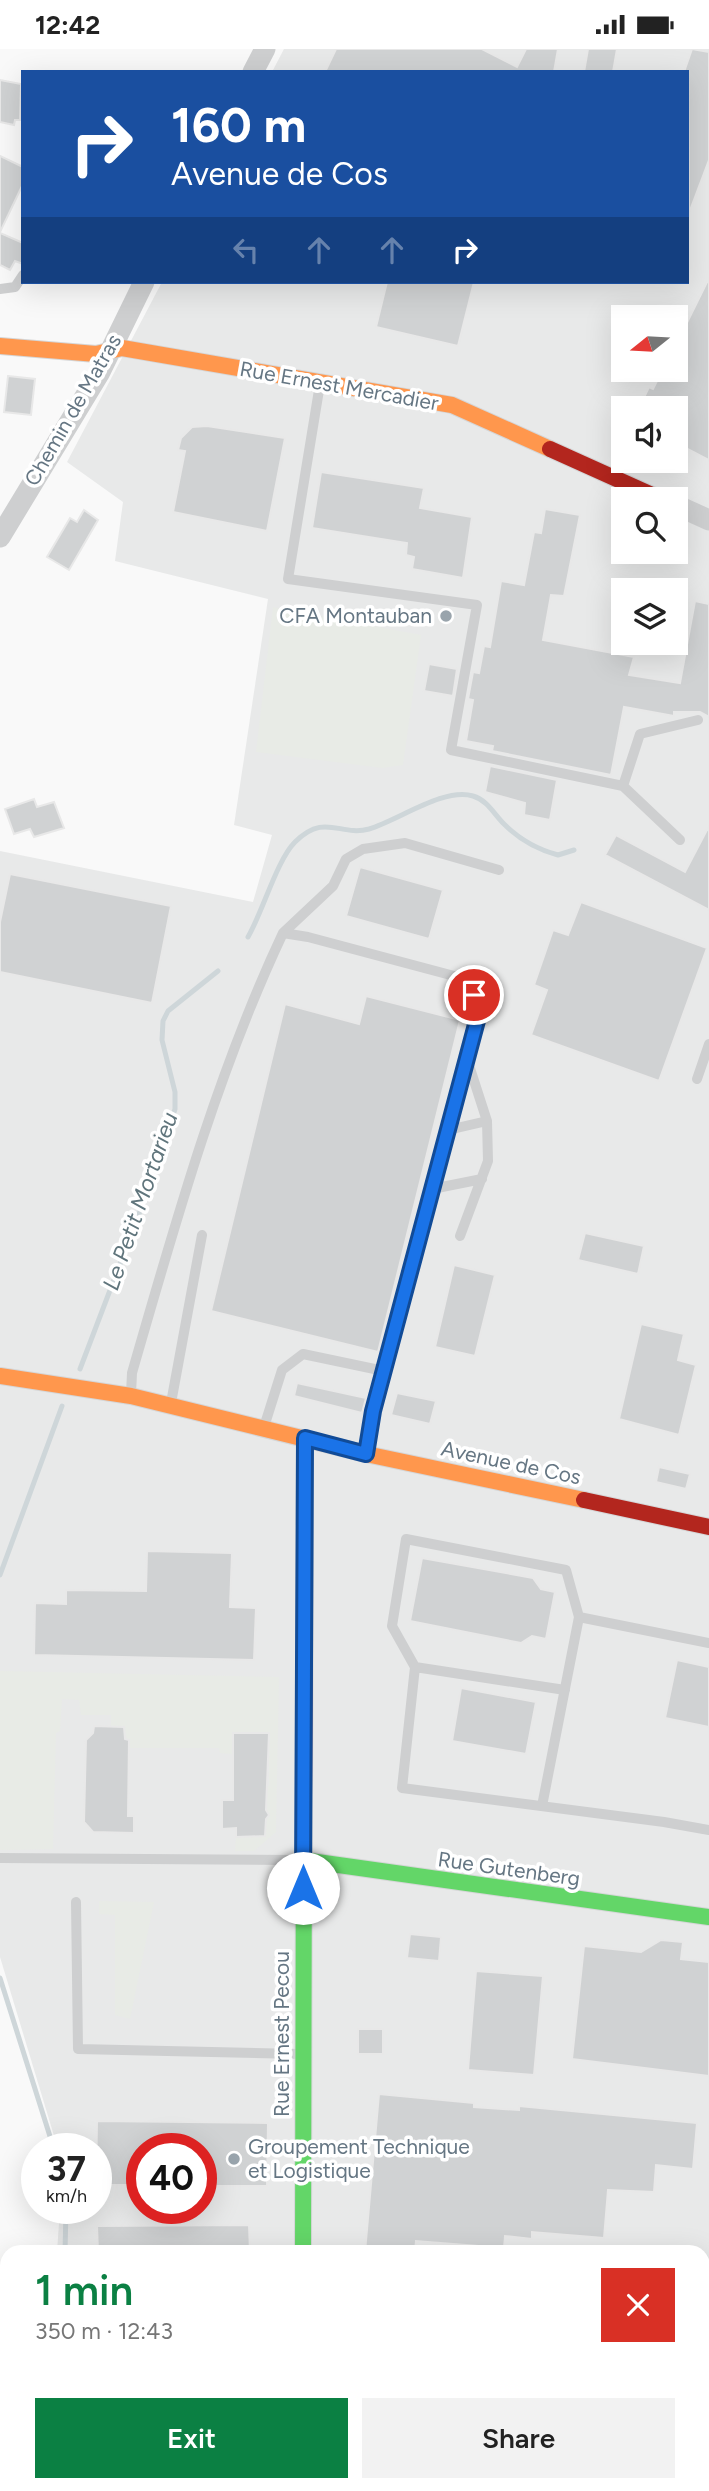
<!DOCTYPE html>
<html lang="en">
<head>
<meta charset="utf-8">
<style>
  body { margin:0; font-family:Figtree,sans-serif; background:#f2f2f2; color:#222; height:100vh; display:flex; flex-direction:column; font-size:26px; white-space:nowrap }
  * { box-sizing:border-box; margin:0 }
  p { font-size:23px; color:#767676 }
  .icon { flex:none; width:38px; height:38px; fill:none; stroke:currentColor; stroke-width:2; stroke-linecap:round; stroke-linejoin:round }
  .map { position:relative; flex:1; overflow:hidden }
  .details { position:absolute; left:0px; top:2196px; width:710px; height:247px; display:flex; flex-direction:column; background:#fff; border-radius:21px 21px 0 0; box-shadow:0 7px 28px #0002 }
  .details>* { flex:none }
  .guide { position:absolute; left:21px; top:21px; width:668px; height:214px; border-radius:0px; box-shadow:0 7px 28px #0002; background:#1a4fa0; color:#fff; overflow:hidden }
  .needle { width:46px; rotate:252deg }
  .fabs { position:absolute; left:611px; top:256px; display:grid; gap:14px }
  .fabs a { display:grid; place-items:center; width:77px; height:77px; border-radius:0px; background:#fff; box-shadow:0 7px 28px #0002; font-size:35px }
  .speed { position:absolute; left:21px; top:2084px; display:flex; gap:14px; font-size:35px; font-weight:700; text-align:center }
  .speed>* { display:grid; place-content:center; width:91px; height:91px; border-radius:50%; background:#fff; box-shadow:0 7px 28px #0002; line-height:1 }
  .speed small { font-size:18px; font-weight:400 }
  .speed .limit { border:10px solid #d22; background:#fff; color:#111 }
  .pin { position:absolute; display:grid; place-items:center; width:60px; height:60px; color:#fff; margin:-30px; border:4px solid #fff; border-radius:50%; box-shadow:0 2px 7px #0007 }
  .me { position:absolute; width:77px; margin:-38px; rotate:0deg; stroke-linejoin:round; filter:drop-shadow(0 0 5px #0008) }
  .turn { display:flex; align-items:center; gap:24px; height:147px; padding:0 35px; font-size:32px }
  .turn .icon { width:91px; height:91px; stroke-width:2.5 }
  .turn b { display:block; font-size:49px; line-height:60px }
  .lanes { display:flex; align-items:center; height:66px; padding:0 35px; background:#0003; justify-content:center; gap:35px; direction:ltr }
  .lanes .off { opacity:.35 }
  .round { display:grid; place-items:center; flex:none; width:74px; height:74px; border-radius:0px; background:#f2f2f2 }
  .headline { display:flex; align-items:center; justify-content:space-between; height:119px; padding:0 35px }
  h1 { font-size:42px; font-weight:600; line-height:52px; color:#0b8043 }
  .button { display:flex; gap:14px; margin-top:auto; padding:14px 35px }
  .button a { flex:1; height:80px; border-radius:0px; background:#0b8043; color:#fff; font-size:28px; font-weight:600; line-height:80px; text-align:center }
  .button a+a { background:#f2f2f2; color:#222 }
  .status { display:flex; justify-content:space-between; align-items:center; height:49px; padding:0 35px; background:#fff; direction:ltr }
  .status svg { height:19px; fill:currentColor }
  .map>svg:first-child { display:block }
  .built { fill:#e8e9e9; fill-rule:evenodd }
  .green { fill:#e8ebe6 }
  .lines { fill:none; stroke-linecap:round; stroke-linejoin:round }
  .stream { stroke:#ced6d9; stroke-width:5 }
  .building { fill:#d0d2d3; stroke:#e8e8e8; stroke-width:2 }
  .fast-casing { stroke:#d5d6d7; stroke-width:18 }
  .slow-casing { stroke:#d5d6d7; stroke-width:18 }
  .jam-casing { stroke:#d5d6d7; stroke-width:18 }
  .lane { stroke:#cecfd0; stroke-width:10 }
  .street { stroke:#cecfd0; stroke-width:21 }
  .fast { stroke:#63d668; stroke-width:16 }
  .slow { stroke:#ff974d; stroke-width:16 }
  .jam { stroke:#b3261e; stroke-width:16 }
  .route-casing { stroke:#114b97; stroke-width:18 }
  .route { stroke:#1a73e8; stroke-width:12 }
  .poi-dot { fill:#99a4ac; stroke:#fff; stroke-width:2.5 }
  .labels { text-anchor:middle; stroke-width:7; stroke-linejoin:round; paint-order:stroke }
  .street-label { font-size:21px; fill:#657683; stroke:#fff }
  .poi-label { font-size:21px; fill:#657683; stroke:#fff; text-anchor:end }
  .water-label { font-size:23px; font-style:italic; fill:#60757c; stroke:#fff }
</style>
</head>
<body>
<div class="status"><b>12:42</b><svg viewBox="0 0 49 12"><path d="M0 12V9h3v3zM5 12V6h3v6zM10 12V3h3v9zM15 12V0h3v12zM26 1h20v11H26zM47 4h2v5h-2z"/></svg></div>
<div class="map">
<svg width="709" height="2442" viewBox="0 0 709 2442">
  <rect width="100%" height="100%" fill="#f9f9f9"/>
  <path class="built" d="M284 0H709V2442H100L97 2436H704V2203H57L60 2160H96V2100H58L0 1908V802L253 853 272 786 234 776 268 550 115 512 123 453 67 413 162 233H688V23H272ZM623 268H676V320H623ZM623 359H676V411H623ZM623 450H676V502H623ZM623 541H676V593H623ZM142 2100H201V2160H142Z"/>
  <path class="green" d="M273 558 421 586 403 716 382 719 256 703Z
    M0 1622 279 1628 276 1783 254 1802H235L236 1788 265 1787V1771L269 1766 243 1737H269V1684H233V1705L220 1704 219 1699H129L124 1678H111V1666H81L79 1651 62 1650 60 1682 56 1684 53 1800 0 1801Z
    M99 1852 154 1853 130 1970 115 1966V1866L99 1865Z"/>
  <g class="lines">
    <path class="stream" d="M248 888C263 862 277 811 295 793 325 763 340 788 369 780 399 771 444 738 473 747 487 751 494 765 504 775 520 791 536 800 558 806L574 801
      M80 1320 155 1123 175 1060V1043L162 991 163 972 168 962 218 922
      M0 1526 62 1357
      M0 1929 54 2100
      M65 2203 66 2160
      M45 2442V2436"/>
  </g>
  <path class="building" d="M336 0H482L517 18 526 0H558L554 23H325Z
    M588 0H617L613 23H584Z
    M692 0 709 3V111L689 164 688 23H684Z
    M0 31 21 35 20 71H15L14 76 0 73Z
    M0 107 23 118V135L0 183Z
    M0 184 23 194V215L15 212 10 221 0 216Z
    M709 229V411L676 394V359H639L649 338 653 340 663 320H676V296Z
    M387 233H474L458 297 376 278Z
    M8 327 35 330 31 366 4 363Z
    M207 377 285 389 267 482 173 463 185 402 178 401 181 389 192 378Z
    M321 423 424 439 420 459 472 468 463 529 412 520 414 508 406 506 407 494 312 479Z
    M545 460 580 466 564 547 551 546 543 591 634 608 629 626 680 634 695 552 709 555V668L700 663H674V667L624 658 611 726 492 702 493 697 466 692 473 651 468 650 473 623 479 624 484 597 490 598 501 532 524 536 534 483 541 484Z
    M84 461 98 471 69 521 47 508 70 469 77 473Z
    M429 615 457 620 453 647 424 642Z
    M490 717 557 731 550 771 524 766 525 754 485 743Z
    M34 750 37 758 54 753 64 779 34 788 30 780 14 785 5 760Z
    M709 777V861L605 806 616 786 685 823Z
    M360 818 443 841 429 890 346 867Z
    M10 825 171 857 152 954 0 923V873Z
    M581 853 707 899 659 1032 531 986 547 941 534 936 553 881 568 886Z
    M366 947 460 971 378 1303 211 1262 285 955 359 975Z
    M585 1184 644 1197 638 1225 578 1211Z
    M454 1216 495 1226 475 1307 435 1298Z
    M641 1275 684 1285 678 1311 696 1316 679 1386 619 1370Z
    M297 1334 366 1349 362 1364 294 1347Z
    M397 1344 436 1352 430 1375 391 1366Z
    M659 1418 690 1425 686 1440 656 1433Z
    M147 1502 232 1504 230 1558 256 1559 254 1611 34 1606 35 1554 66 1555V1541L146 1542Z
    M422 1509 533 1529 541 1540 555 1543 546 1590 532 1587 521 1594 410 1572Z
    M677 1611 709 1618V1678L665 1669Z
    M461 1639 536 1653 526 1705 452 1692Z
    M94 1677 124 1678 125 1690 129 1691 128 1767H134V1784L93 1783 84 1773 86 1691 93 1684Z
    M233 1684H269L266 1761 269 1766 266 1770 265 1787 236 1788V1779L222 1780V1751H233Z
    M410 1885 441 1888 439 1912 407 1909Z
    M661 1891 683 1893 681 1910 709 1913V2027L572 2010 584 1897 641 1903Z
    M476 1922 543 1927 534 2026 468 2021Z
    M358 1980H383V2005H358Z
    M379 2045 474 2054V2058L519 2061V2057L697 2074 693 2120 656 2116 654 2143 608 2141 604 2189 532 2183V2190L505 2187 504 2199 416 2192 415 2203H365Z
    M97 2072 268 2074 267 2137H201V2100H142V2136H96Z
    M249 2176 250 2203H98L97 2177Z"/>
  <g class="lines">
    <defs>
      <path id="fast" d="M303 1811 709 1868
        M303 2203 304 1749"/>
      <path id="slow" d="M0 297 96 305 122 299 452 356 550 400
        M0 1327 131 1347 366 1405 584 1451
        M305 1523V1389
        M0 2273 7 2288
        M78 2436 80 2442"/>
      <path id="jam" d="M550 400 661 450
        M584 1451 709 1478
        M304 1749 305 1523"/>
    </defs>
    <use href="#fast" class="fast-casing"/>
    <use href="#slow" class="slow-casing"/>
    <use href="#jam" class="jam-casing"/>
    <path class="lane" d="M0 240 15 238 23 226
      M320 335 288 530 477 556 451 701 623 737 680 791
      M623 737 640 685 698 671
      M283 884 333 837 346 810 363 800 405 794 499 821
      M697 1030 709 995
      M448 1081 487 1072
      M432 1140 482 1130
      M460 1187 488 1112 487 1072 467 1010
      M131 1345 132 1324C175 1175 217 1024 283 884L308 888 458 928 474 946 478 968 373 1362 366 1404
      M171 1354 202 1186
      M264 1378 282 1321 303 1305 384 1322
      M579 1568 709 1594
      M415 1618 565 1641
      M542 1757 579 1568 566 1521 406 1490 392 1577 415 1618 402 1739 664 1773 709 1781
      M0 1809 300 1811
      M76 1853 78 2000 300 2005
      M652 2436 653 2442
      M668 2436V2442
      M677 2436V2442"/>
    <path class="street" d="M253 23 265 0
      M676 456 709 471
      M0 488 100 323 144 233
      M704 2239H709"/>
    <use href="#fast" class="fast"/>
    <use href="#slow" class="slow"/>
    <use href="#jam" class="jam"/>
  </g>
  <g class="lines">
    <defs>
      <path id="route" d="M303 1839 305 1389 366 1405 373 1362 478 968 474 946"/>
    </defs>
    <use href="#route" class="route-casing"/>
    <use href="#route" class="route"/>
  </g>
  <g class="poi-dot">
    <circle cx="446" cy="567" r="7"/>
    <circle cx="234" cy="2110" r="7"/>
  </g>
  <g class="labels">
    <g class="street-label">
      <text transform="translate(339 337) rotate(10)" y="7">Rue Ernest Mercadier</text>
      <text transform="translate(73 361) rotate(-60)" y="7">Chemin de Matras</text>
      <text transform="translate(511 1414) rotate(12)" y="7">Avenue de Cos</text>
      <text transform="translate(509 1820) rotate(8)" y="7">Rue Gutenberg</text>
      <text transform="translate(282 1985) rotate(-90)" y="7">Rue Ernest Pecou</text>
    </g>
    <g class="poi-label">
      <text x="432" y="574">CFA Montauban</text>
      <text x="248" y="2105" text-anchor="start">Groupement Technique<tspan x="248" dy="24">et Logistique</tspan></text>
    </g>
    <g class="water-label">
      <text transform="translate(140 1152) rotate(-71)" y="8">Le Petit Mortarieu</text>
    </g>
  </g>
</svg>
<div class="fabs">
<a><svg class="needle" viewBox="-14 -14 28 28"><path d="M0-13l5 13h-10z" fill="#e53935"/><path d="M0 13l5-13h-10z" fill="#767676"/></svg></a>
<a><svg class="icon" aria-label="sound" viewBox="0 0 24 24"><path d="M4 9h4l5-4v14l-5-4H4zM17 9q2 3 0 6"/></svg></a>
<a><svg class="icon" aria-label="search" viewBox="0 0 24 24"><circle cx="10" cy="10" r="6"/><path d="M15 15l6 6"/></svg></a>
<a><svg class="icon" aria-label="layers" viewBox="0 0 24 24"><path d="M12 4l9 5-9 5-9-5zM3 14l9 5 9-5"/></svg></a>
</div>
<div class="speed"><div>37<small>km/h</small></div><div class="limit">40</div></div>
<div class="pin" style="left:474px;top:946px;background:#d93025"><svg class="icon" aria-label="arrive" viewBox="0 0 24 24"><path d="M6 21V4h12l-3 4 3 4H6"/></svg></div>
<svg class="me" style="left:303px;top:1839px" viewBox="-20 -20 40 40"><circle r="19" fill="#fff"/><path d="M0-13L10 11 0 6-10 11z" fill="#1a73e8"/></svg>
<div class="guide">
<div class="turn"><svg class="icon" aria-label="right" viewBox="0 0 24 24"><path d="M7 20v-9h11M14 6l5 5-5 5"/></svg><div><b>160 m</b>Avenue de Cos</div></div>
<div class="lanes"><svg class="icon off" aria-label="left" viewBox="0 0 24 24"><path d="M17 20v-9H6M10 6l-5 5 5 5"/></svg><svg class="icon off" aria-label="ahead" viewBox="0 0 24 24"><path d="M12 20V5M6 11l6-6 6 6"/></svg><svg class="icon off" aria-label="ahead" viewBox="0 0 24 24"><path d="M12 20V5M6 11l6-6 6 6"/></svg><svg class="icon" aria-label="right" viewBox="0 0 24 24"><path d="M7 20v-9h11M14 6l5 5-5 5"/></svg></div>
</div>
<section class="details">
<div class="headline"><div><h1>1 min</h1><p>350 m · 12:43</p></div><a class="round" style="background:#d93025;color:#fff"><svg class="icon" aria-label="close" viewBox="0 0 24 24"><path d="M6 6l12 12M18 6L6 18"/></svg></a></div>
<div class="button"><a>Exit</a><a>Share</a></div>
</section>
</div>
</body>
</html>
